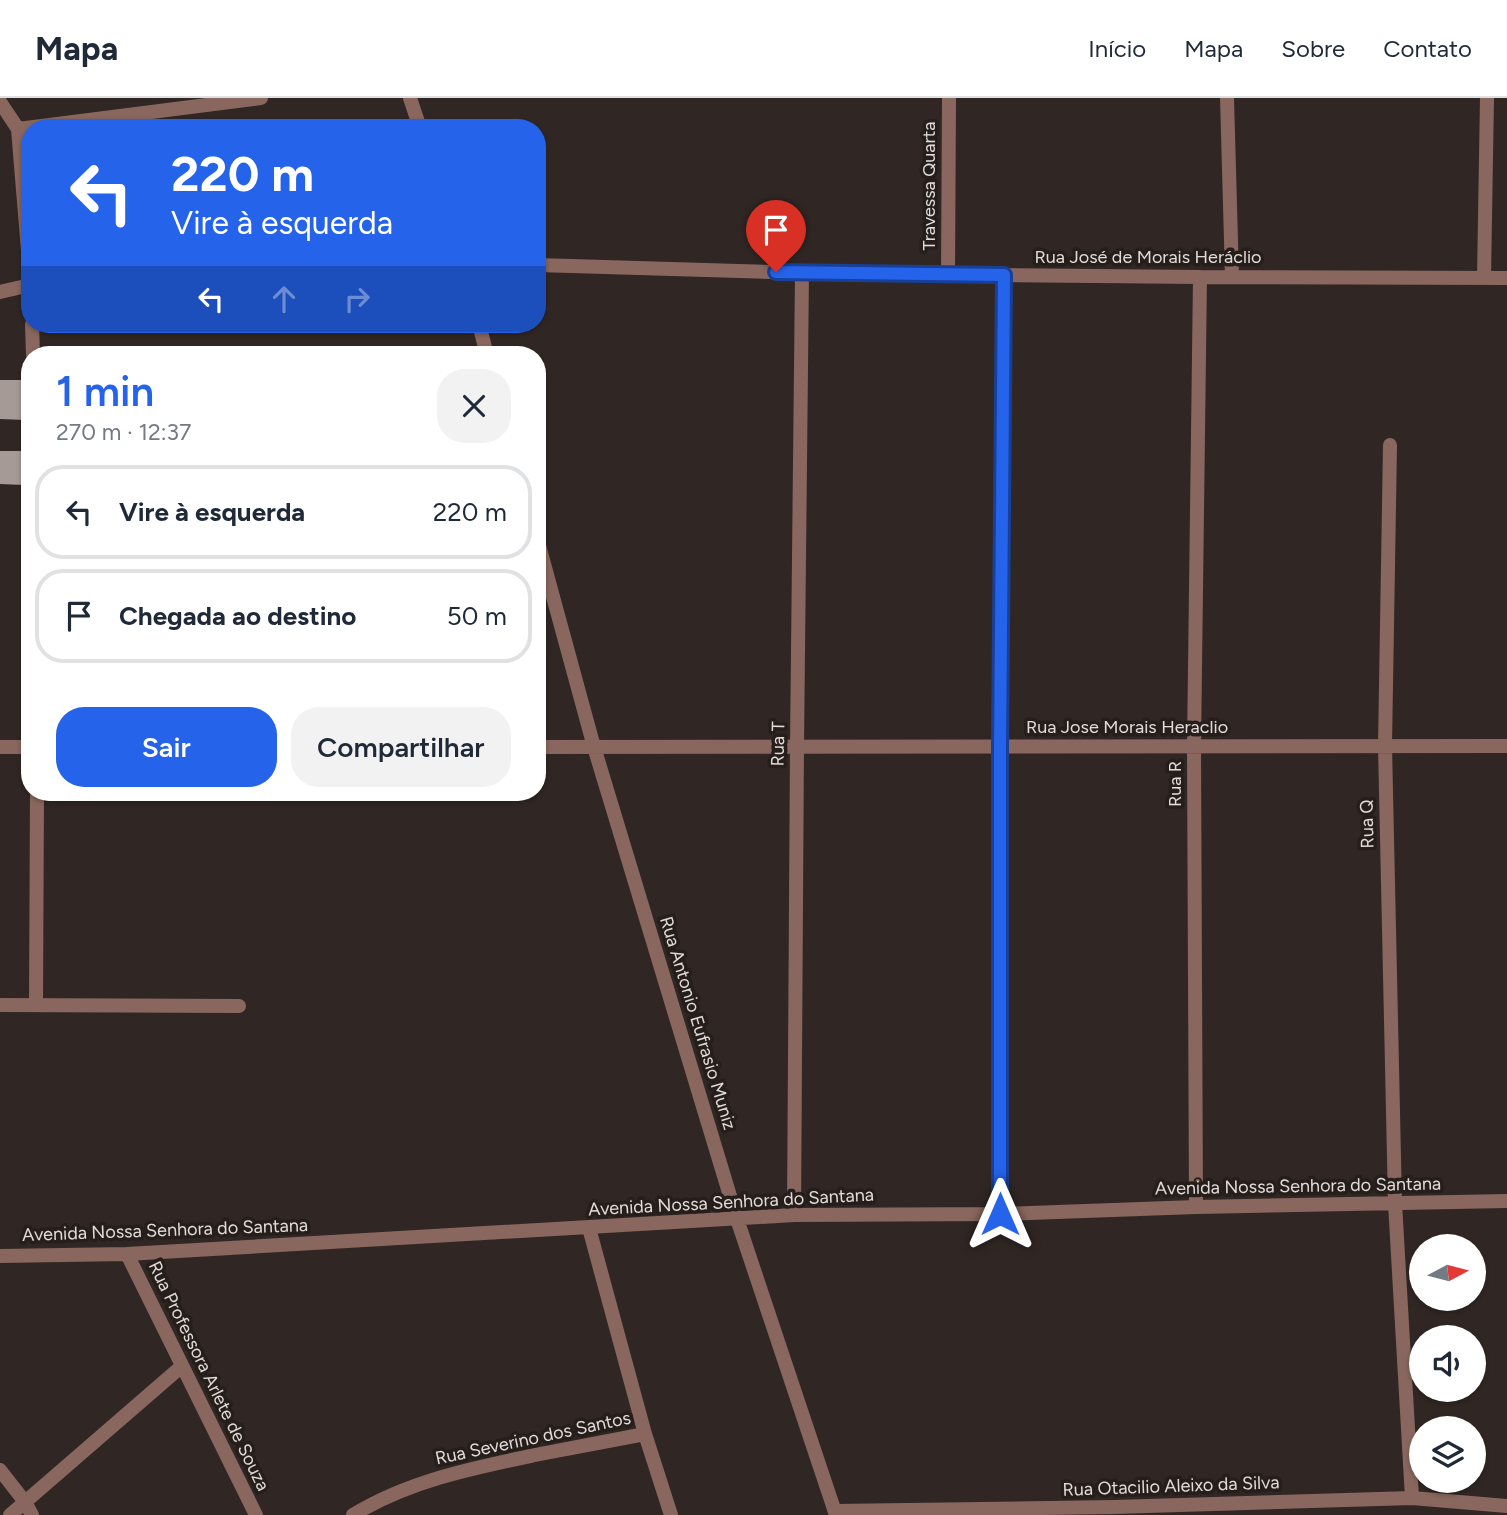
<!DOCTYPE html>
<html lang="pt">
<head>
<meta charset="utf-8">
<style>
  body { margin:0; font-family:Figtree,sans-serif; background:#f2f2f3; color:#1f2937; height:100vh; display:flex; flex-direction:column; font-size:26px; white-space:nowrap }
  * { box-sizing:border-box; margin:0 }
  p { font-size:23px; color:#747a83 }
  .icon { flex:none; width:38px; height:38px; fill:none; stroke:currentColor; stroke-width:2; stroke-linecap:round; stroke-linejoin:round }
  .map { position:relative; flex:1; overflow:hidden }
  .panel { position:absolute; left:21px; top:248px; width:525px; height:455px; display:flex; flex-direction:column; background:#fff; border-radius:28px; box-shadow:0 2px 5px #0004 }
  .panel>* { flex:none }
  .guide { position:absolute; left:21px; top:21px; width:525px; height:214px; border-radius:28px; box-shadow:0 2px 5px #0004; background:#2563eb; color:#fff; overflow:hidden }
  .needle { width:46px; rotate:83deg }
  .fabs { position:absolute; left:1409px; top:1136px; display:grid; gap:14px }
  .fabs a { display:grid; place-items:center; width:77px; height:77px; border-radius:50%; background:#fff; box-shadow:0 2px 5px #0004; font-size:35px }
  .pin { position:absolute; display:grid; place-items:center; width:60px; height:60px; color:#fff; margin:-72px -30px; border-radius:50% 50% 50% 0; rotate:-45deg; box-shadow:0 0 7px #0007 }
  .pin .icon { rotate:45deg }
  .me { position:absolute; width:77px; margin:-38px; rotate:0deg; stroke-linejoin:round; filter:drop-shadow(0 0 5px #0008) }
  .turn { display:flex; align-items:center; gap:24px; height:147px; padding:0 35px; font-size:32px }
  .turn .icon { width:91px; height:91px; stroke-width:2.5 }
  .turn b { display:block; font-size:49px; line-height:60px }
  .lanes { display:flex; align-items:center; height:66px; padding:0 35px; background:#0003; justify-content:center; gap:35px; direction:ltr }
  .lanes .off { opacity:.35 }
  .round { display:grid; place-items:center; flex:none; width:74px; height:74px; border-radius:28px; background:#f2f2f3 }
  .head { display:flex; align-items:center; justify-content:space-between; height:119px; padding:0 35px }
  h1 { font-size:42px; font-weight:600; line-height:52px; color:#2563eb }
  .button { display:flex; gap:14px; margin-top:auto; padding:14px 35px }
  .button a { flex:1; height:80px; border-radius:28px; background:#2563eb; color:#fff; font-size:28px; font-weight:600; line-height:80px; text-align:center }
  .button a+a { background:#f2f2f3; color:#1f2937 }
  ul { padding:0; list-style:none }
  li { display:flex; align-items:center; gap:21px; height:94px; margin:0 14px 10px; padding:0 21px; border:4px solid #e0e1e3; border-radius:28px }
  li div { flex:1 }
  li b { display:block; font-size:26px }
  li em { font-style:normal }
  header { display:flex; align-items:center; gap:42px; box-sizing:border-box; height:98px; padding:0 35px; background:#fff; border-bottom:2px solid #e0e1e3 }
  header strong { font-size:33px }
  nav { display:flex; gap:38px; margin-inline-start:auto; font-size:24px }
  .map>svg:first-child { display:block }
  .building { fill:#a69a97 }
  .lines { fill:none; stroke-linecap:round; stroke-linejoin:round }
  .street { stroke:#89675e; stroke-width:14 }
  .route-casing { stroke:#184099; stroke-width:18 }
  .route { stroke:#2563eb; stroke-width:12 }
  .labels { text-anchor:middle; stroke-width:7; stroke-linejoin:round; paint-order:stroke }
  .street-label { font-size:18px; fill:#e1dbd9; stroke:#261e1a }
</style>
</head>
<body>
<header>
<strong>Mapa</strong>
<nav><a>Início</a><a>Mapa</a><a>Sobre</a><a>Contato</a></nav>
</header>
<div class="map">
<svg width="1507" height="1417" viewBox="0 0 1507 1417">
  <rect width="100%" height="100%" fill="#302724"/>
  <path class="building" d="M0 282H26L25 322 0 321Z
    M0 353H25L24 387 0 386Z"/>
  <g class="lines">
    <path class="street" d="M410 0 420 30
      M1227 0 1232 178
      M0 4 18 31 30 177
      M18 31 261 0
      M537 167 802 175 1200 179 1507 180
      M948 177 949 0
      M1484 180 1487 0
      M0 194 30 187
      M32 226 33 257
      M479 226 487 257
      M1390 347 1385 648 1395 1105 1412 1400
      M537 440 594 649 737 1121 836 1417
      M0 649H30
      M537 649 1507 648
      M36 906 37 695
      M0 907 239 908
      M1196 1109 1194 648 1200 179
      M1000 1116V649L1004 177
      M794 1117 797 649 802 175
      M589 1130 645 1336 671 1417
      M127 1156 256 1417
      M0 1158 127 1156 794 1117 1000 1116 1196 1109 1507 1103
      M0 1372 25 1404 32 1417
      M835 1413 1114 1409 1412 1400 1507 1408
      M10 1417 182 1268
      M353 1417C408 1383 473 1370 535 1357 572 1350 609 1343 645 1336"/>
  </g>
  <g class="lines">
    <defs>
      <path id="route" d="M776 174 1004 177 1000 649V1116"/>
    </defs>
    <use href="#route" class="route-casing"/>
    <use href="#route" class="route"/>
  </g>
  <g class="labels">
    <g class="street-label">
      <text transform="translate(929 88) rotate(-90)" y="6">Travessa Quarta</text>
      <text x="1148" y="165">Rua José de Morais Heráclio</text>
      <text x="1127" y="635">Rua Jose Morais Heraclio</text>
      <text transform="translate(778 646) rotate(-89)" y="6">Rua T</text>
      <text transform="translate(1175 686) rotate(-90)" y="6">Rua R</text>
      <text transform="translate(1367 726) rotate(-91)" y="6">Rua Q</text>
      <text transform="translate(698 925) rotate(73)" y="6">Rua Antonio Eufrasio Muniz</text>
      <text transform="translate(1298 1088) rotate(-1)" y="6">Avenida Nossa Senhora do Santana</text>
      <text transform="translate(731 1104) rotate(-3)" y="6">Avenida Nossa Senhora do Santana</text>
      <text transform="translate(165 1132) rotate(-2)" y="6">Avenida Nossa Senhora do Santana</text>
      <text transform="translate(209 1278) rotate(64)" y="6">Rua Professora Arlete de Souza</text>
      <text transform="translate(533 1340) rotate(-12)" y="6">Rua Severino dos Santos</text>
      <text transform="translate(1171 1388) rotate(-2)" y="6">Rua Otacilio Aleixo da Silva</text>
    </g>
  </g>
</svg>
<div class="fabs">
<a><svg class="needle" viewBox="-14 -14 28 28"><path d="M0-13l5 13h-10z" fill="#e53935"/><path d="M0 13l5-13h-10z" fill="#747a83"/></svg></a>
<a><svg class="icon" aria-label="sound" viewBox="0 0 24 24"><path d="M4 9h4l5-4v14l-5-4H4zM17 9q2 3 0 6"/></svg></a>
<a><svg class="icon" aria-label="layers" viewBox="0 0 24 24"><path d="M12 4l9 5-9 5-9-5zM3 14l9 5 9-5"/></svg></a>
</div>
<div class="pin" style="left:776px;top:174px;background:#d93025"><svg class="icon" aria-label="arrive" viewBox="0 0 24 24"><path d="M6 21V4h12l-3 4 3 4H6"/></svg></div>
<svg class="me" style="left:1000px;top:1116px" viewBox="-20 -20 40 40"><path d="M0-17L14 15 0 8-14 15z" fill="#2563eb" stroke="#fff" stroke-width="4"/></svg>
<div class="guide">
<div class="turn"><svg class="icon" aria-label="left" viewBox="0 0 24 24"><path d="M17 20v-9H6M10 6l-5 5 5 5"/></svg><div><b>220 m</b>Vire à esquerda</div></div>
<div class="lanes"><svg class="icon" aria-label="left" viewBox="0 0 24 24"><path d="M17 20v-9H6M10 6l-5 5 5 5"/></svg><svg class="icon off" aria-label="ahead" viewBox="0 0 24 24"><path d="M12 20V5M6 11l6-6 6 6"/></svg><svg class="icon off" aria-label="right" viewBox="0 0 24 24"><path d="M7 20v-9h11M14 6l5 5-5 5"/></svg></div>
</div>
<section class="panel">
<div class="head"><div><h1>1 min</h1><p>270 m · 12:37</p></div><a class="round"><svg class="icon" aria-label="close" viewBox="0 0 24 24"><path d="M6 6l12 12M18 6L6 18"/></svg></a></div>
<ul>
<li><svg class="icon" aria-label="left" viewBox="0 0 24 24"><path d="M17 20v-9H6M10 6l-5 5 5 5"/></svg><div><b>Vire à esquerda</b></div><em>220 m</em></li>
<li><svg class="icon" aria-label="arrive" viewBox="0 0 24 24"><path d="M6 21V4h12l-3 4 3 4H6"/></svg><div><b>Chegada ao destino</b></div><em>50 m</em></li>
</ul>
<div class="button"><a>Sair</a><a>Compartilhar</a></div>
</section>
</div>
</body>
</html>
